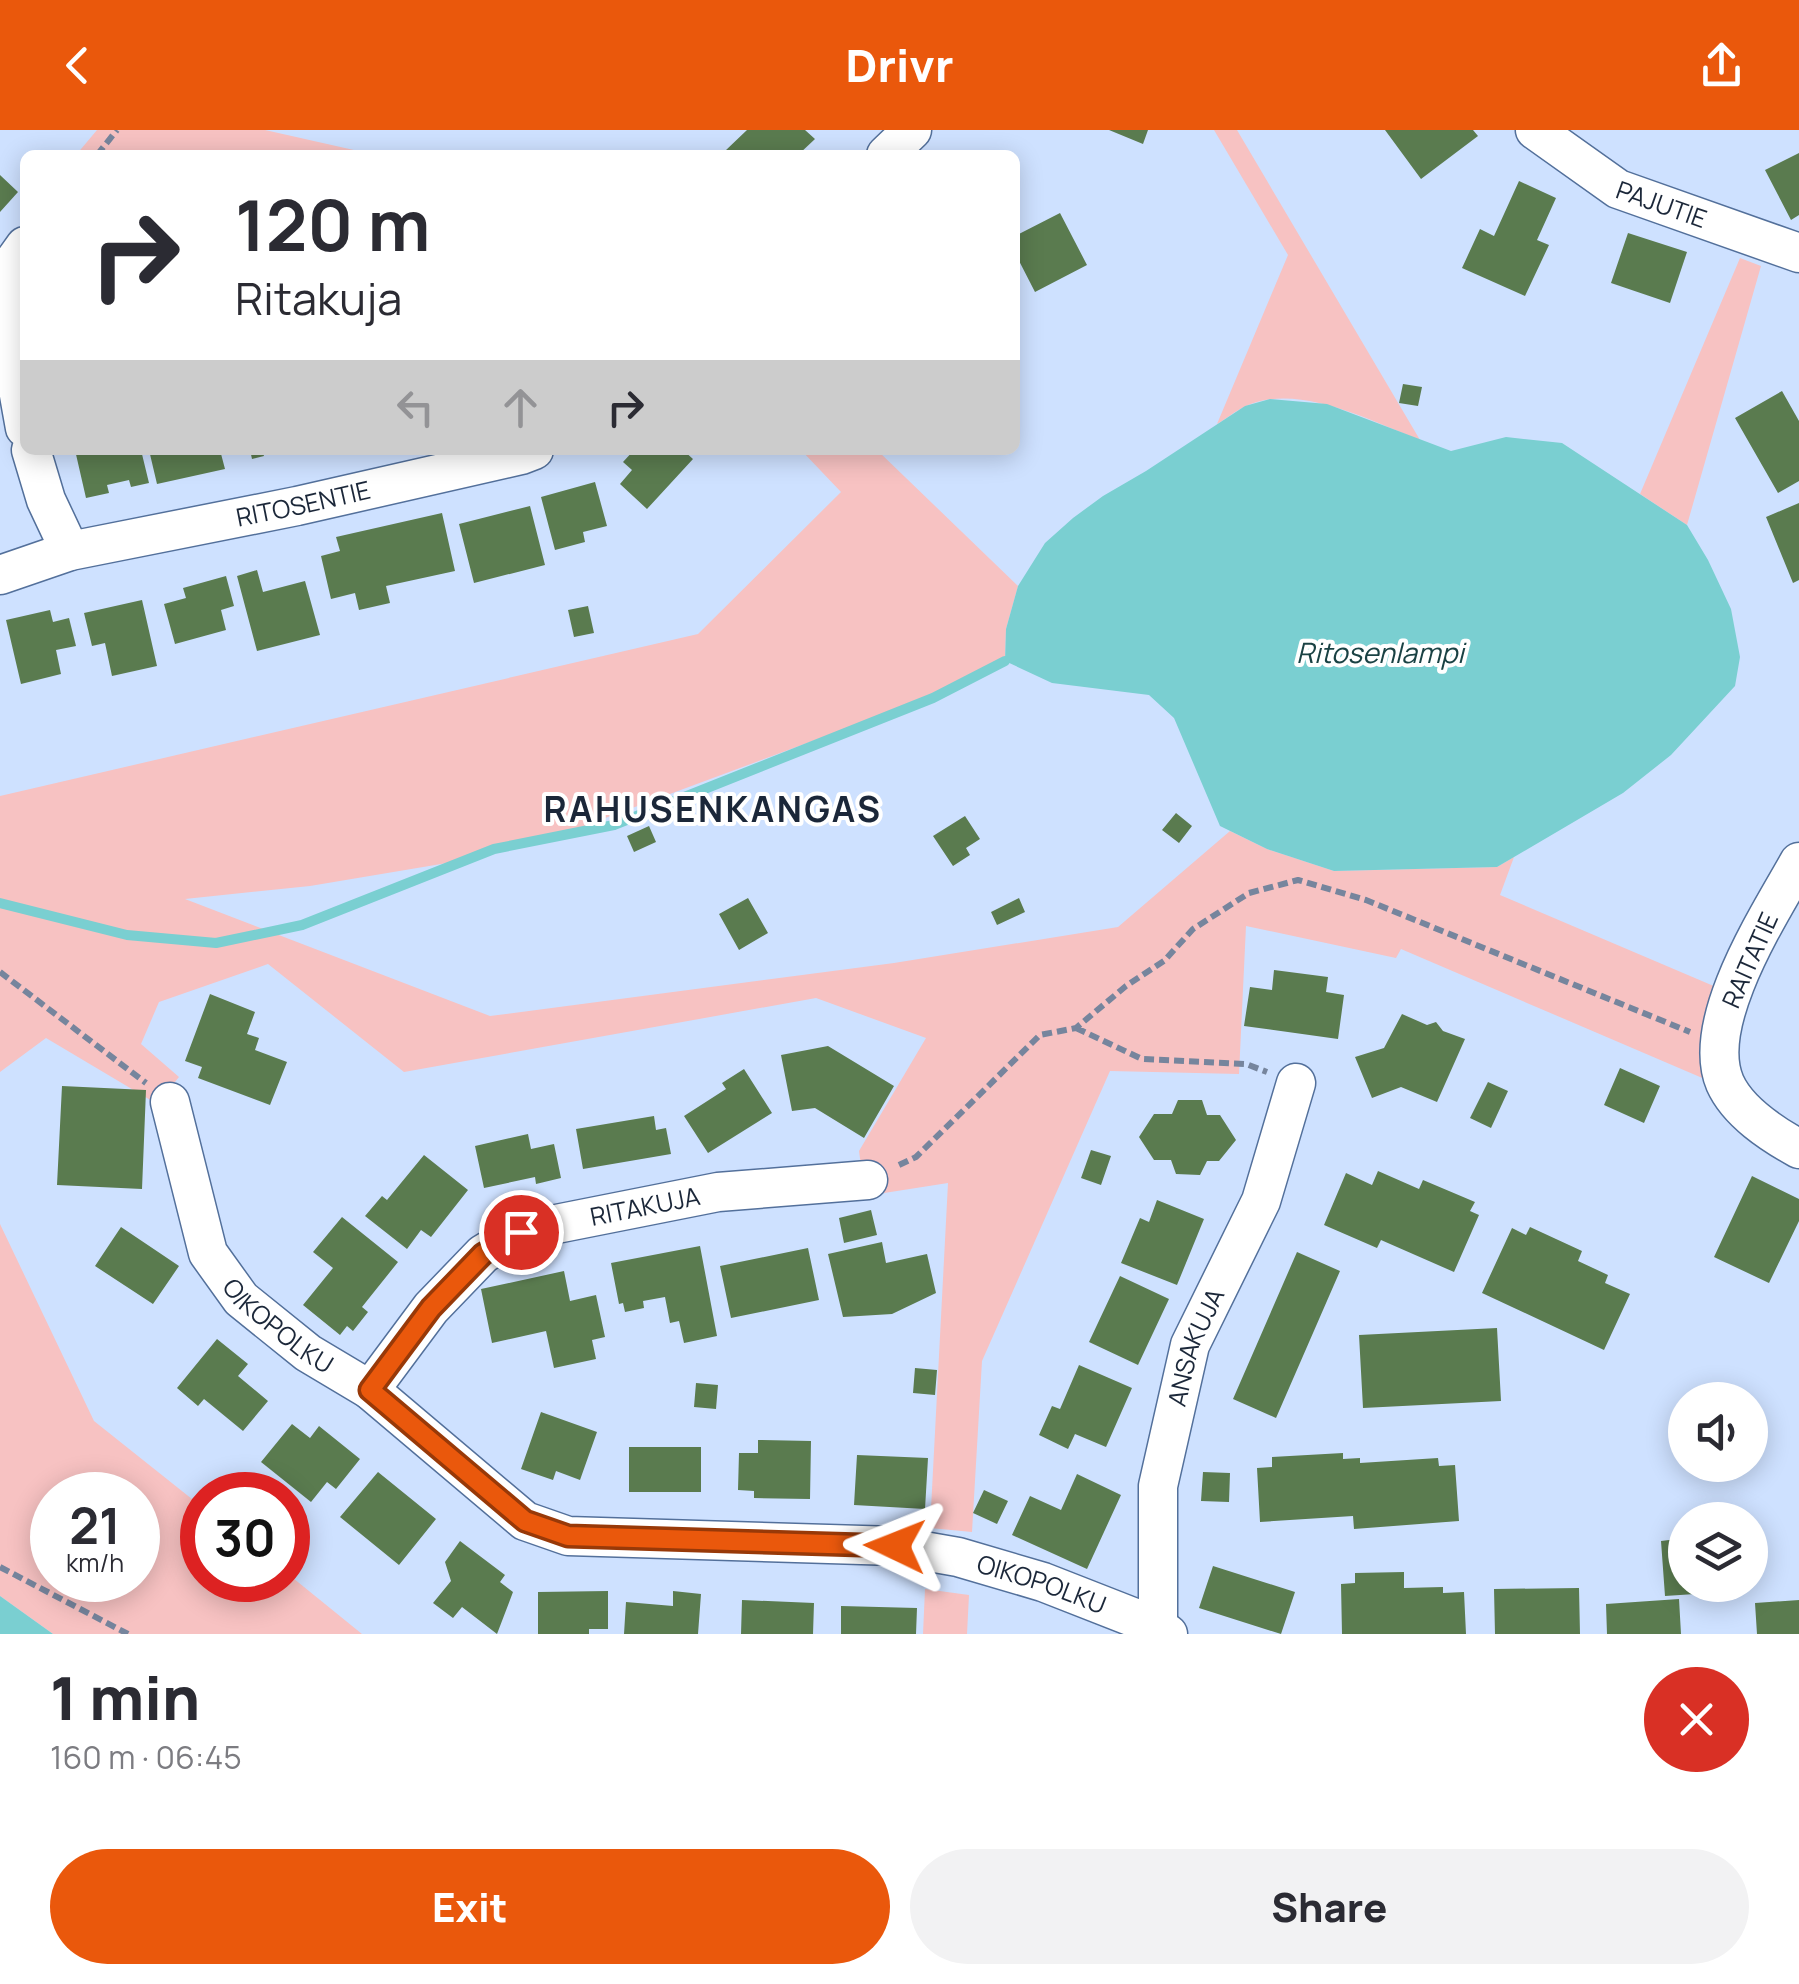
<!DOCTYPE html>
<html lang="en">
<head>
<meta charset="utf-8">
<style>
  body { margin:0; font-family:Manrope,sans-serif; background:#f2f2f3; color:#2b2b33; height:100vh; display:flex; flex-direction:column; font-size:38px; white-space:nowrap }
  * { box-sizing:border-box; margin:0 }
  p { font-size:32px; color:#7c7c81 }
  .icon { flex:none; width:55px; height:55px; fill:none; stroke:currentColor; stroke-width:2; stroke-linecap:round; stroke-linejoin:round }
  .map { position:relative; height:1504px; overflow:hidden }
  .panel { display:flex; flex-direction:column; background:#fff; flex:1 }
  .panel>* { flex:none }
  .top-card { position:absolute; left:20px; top:20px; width:1000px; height:305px; border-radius:15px; box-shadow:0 5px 25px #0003; background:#fff; color:#2b2b33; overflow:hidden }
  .controls { position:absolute; left:1668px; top:1252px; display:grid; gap:20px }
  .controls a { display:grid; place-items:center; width:100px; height:100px; border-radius:50%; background:#fff; box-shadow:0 5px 25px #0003; font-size:50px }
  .speed { position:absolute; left:30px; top:1342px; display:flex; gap:20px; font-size:50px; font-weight:700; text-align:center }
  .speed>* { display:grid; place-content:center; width:130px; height:130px; border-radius:50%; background:#fff; box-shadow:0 5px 25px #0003; line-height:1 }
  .speed small { font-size:25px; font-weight:400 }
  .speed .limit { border:15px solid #d22; background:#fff; color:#111 }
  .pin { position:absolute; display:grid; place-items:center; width:85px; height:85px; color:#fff; margin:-42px; border:5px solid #fff; border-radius:50%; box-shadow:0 2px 10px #0007 }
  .me { position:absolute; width:110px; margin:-55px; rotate:272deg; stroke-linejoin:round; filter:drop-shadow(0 0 8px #0008) }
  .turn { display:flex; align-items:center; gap:35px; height:210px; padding:0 50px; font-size:45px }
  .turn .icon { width:130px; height:130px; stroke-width:2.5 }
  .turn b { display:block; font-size:70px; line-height:85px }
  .lanes { display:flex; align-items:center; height:95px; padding:0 50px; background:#0003; justify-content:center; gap:50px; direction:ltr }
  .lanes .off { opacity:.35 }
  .round { display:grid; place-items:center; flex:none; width:105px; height:105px; border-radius:52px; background:#f2f2f3 }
  .overview { display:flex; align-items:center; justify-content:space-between; height:170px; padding:0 50px }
  h1 { font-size:60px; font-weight:800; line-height:75px }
  .button { display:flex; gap:20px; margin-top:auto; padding:20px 50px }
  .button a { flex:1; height:115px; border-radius:60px; background:#ea580c; color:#fff; font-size:40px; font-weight:800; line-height:115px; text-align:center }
  .button a+a { background:#f2f2f3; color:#2b2b33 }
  header { display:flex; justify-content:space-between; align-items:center; height:130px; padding:0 50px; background:#ea580c; color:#fff; font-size:45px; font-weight:800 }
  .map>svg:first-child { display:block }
  .green { fill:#f7c2c2; fill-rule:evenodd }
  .water { fill:#7acfd1 }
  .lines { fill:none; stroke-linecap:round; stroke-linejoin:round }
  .stream { stroke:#7acfd1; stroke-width:10 }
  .building { fill:#5a7b4f }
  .minor-casing { stroke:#53709b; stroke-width:41 }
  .path { stroke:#76859d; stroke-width:6; stroke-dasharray:10 5; stroke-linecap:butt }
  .minor { stroke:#fff; stroke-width:38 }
  .route-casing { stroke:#983908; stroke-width:25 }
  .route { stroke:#ea580c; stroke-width:18 }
  .labels { text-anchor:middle; stroke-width:8; stroke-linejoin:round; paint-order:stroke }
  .street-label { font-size:25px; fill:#1b2739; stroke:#fff }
  .water-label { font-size:28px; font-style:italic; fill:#1a4244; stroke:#fff }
  .district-label { font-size:35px; font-weight:bold; letter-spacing:2.5px; fill:#1b2739; stroke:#fff }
</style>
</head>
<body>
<header><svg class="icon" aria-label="back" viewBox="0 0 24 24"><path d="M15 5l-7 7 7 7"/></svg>Drivr<svg class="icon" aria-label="share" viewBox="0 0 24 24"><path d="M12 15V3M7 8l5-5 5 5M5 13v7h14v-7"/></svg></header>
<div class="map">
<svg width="1799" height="1504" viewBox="0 0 1799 1504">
  <rect width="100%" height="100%" fill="#cee1ff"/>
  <path class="green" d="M97 0H265L376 25H76Z
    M1214 0H1237L1420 310C1371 291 1296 251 1244 277 1235 281 1226 289 1217 294L1288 125Z
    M1740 128 1761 136 1687 395 1640 364Z
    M801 320H877L1018 456 1006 499 1005 531 888 583 573 700 447 733 310 756 185 769 490 886 894 833 1118 797 1230 701 1267 719 1334 741 1497 737 1514 727 1500 765 1716 857 1707 950 1401 819 1396 828 1246 796 1239 944 1110 941 982 1231 972 1402 930 1398 948 1053 865 1066 859 1021 926 908 816 868 404 942 268 834 159 872 141 914 179 947 157 974 46 908 0 942V666L698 504 841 362Z
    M0 1094 94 1291 202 1377V1450H288V1444L362 1504H53L0 1466ZM52 1365H138V1450H52Z
    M925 1459 969 1465 967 1504H923Z"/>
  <path class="water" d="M1270 269 1327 274 1451 321 1506 307 1562 313 1687 395 1708 430 1731 479 1740 527 1735 556 1671 625 1623 663 1497 737 1334 741 1267 719 1220 696 1174 588 1149 565 1052 553 1005 531 1006 499 1018 456 1045 413 1073 388 1103 366 1146 341 1245 276Z
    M0 1466 53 1504H0Z"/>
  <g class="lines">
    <path class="stream" d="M0 773 127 805 216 813 302 795 494 719 614 695 933 568 1005 531"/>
  </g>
  <path class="building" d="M747 0H805L815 9 798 25H729L725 21Z
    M1109 0H1148L1143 14Z
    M1385 0H1473L1478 6 1421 49Z
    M1799 23V85L1791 90 1765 40Z
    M0 45 18 62 0 82Z
    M1519 51 1556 68 1537 110 1549 115 1525 166 1462 138 1480 99 1494 106Z
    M1060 83 1087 135 1035 162 1015 123V106Z
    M1628 103 1687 122 1670 173 1611 153Z
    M1403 254 1422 257 1418 276 1399 273Z
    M1782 261 1799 291V351L1778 363 1735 288Z
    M75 320H141L149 353 131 357 129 350 107 355 109 363 86 368Z
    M149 320H220L225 339 157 354Z
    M250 320H262L264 326 252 329Z
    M634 320H683L693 329 647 379 620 354 632 340 623 332Z
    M595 352 607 396 583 402 585 412 555 420 541 367Z
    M1799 373V450L1793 453 1766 387Z
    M530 376 545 435 474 453 459 394Z
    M442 383 455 441 386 456 390 473 359 480 355 463 331 469 321 426 340 421 336 407Z
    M257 440 263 462 305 451 320 505 257 521 237 446Z
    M226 446 234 476 221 480 226 500 175 514 164 474 186 468 183 458Z
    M142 470 157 536 112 546 105 513 92 516 84 483Z
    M588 476 594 503 574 507 568 480Z
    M50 480 53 492 69 488 76 516 56 520 61 544 21 554 6 490Z
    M1176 683 1192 696 1179 713 1162 700Z
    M965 686 980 709 966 718 970 725 953 736 933 706Z
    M649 696 656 712 634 722 627 706Z
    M748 768 768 803 739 820 719 784Z
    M1019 768 1025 782 997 795 991 782Z
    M1274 840 1328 847 1326 862 1344 865 1338 909 1244 896 1250 857 1272 860Z
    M210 864 255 882 247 904 259 908 255 920 287 932 270 975 198 948 202 937 185 931Z
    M1402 884 1427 895 1436 892 1443 901 1465 909 1437 972 1401 957 1372 968 1355 927 1384 918Z
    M828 916 894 956 864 1008 815 978 792 981 781 925Z
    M1620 938 1660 956 1644 993 1604 975Z
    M744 939 772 983 708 1023 684 986 726 959 722 953Z
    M1488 952 1508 961 1491 998 1470 988Z
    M62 956 146 960 142 1059 57 1055Z
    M1178 970H1202L1207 985H1220L1236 1010 1219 1031H1207L1200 1045 1176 1044 1171 1030H1154L1139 1007 1154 984H1172Z
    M654 986 656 1000 666 998 671 1024 583 1039 576 999Z
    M528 1004 531 1019 554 1014 561 1048 536 1054 535 1047 484 1058 475 1016Z
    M1091 1020 1111 1026 1101 1055 1081 1048Z
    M424 1025 468 1060 431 1107 421 1100 407 1119 365 1086 382 1066 387 1070Z
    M1378 1041 1419 1059 1423 1050 1475 1072 1470 1081 1479 1085 1454 1142 1381 1110 1377 1118 1324 1095 1346 1043 1372 1055Z
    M1752 1046 1799 1069V1091L1769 1153 1714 1127Z
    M1157 1070 1204 1089 1177 1155 1121 1133 1140 1088 1149 1092Z
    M871 1080 877 1105 844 1113 839 1088Z
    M342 1087 398 1132 362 1177 368 1182 353 1201 347 1196 340 1205 303 1175 333 1138 313 1122Z
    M121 1097 179 1136 153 1174 95 1136Z
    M1530 1097 1582 1121 1578 1131 1608 1145 1605 1153 1630 1164 1604 1220 1482 1163 1512 1098 1526 1105Z
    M882 1112 886 1133 927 1124 936 1163 892 1184 843 1187 828 1124Z
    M700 1116 717 1206 684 1213 679 1191 670 1193 665 1167 643 1171 644 1178 625 1182 623 1173 619 1174 611 1133Z
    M808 1118 819 1170 731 1188 720 1136Z
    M1297 1122 1340 1141 1276 1288 1233 1269Z
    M564 1141 570 1171 596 1165 605 1207 592 1210 596 1229 554 1238 546 1201 492 1213 481 1159Z
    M1120 1146 1169 1169 1138 1235 1089 1212Z
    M1497 1198 1501 1271 1363 1278 1359 1205Z
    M217 1209 248 1234 238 1246 268 1271 243 1301 204 1269 198 1276 177 1258Z
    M1079 1235 1132 1258 1106 1317 1075 1304 1068 1319 1039 1305 1052 1276 1060 1279Z
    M915 1238 937 1240 935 1265 913 1263Z
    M696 1253 718 1255 716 1279 694 1277Z
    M541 1282 597 1302 580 1350 556 1341 553 1350 521 1339Z
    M292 1294 310 1308 319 1296 360 1329 336 1359 327 1352 311 1372 261 1332Z
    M758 1310 811 1311 810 1369 754 1368V1361L738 1360 739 1323H758Z
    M629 1317H701V1362H629Z
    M1343 1323V1329L1360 1328V1333L1438 1328 1439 1336 1455 1335 1459 1391 1354 1399 1353 1386 1260 1392 1257 1338 1272 1337V1327Z
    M857 1325 928 1328 925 1379 854 1375Z
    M378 1342 436 1389 399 1435 340 1387Z
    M1203 1342 1230 1343 1229 1372 1201 1371Z
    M1077 1344 1121 1365 1087 1439 1012 1405 1030 1366 1061 1380Z
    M984 1360 1008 1371 997 1394 973 1383Z
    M1685 1408V1455H1694L1695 1464 1665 1466 1661 1411Z
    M460 1411 505 1445 500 1452 513 1462 497 1504 462 1477 453 1488 433 1473 451 1451 445 1432Z
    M1213 1436 1295 1462 1281 1504 1199 1478Z
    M1404 1442V1458L1443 1457V1463L1464 1462 1466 1504H1342L1341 1454 1355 1453V1443Z
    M1579 1458 1580 1504H1495L1494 1459Z
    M608 1461V1499H589V1504H538V1462Z
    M673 1461 701 1464 698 1504H624L626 1472 673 1476Z
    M1679 1469 1681 1504H1607L1606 1474Z
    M742 1470 814 1473 813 1504H741Z
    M1799 1470V1504H1757L1755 1473Z
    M841 1476 917 1478 916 1504H841Z"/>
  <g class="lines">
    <defs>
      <g id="minor">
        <path id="s1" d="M1535 0 1618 59 1799 123"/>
        <path d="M886 25 912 0"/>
        <path d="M25 116 10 137 2 171 25 298"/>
        <path d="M31 320 46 370 70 421"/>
        <path id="s2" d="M0 445 70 421 297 376 521 325 534 320"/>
        <path d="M1799 732C1770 784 1699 892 1725 953 1738 982 1772 1004 1799 1019"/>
        <path id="s3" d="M170 972 208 1123 241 1169 308 1223 370 1260 525 1391 568 1406 895 1416 958 1427 1043 1452 1158 1497 1168 1504"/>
        <path id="s4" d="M370 1260 431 1178 483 1124 521 1101 718 1062 868 1050"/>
        <path id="s5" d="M1158 1497V1356L1190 1215 1261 1071 1296 953"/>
      </g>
    </defs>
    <use href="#minor" class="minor-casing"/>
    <path class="path" d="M97 25 117 0
      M0 842 146 953
      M1076 898 1142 929 1246 934 1267 942
      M899 1035 916 1027 1040 905 1076 898 1126 856 1164 831 1193 799 1249 763 1298 750 1366 770 1690 902
      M0 1437 128 1504"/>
    <use href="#minor" class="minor"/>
  </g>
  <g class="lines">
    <defs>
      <path id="route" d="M521 1102 483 1124 431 1178 370 1260 525 1391 568 1406 895 1416"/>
    </defs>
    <use href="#route" class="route-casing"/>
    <use href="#route" class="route"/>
  </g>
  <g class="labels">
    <g class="street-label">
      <text dy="9" stroke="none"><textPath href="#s1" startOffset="148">PAJUTIE</textPath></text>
      <text dy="9" stroke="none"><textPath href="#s2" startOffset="312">RITOSENTIE</textPath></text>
      <text transform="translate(1750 830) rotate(-66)" y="9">RAITATIE</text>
      <text dy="9" stroke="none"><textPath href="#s4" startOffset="348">RITAKUJA</textPath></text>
      <text dy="9" stroke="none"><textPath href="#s3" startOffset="258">OIKOPOLKU</textPath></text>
      <text dy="9" stroke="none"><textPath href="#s5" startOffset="285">ANSAKUJA</textPath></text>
      <text dy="9" stroke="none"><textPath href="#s3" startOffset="1098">OIKOPOLKU</textPath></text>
    </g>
    <g class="water-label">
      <text x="1380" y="533">Ritosenlampi</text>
    </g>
    <g class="district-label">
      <text x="713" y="692">RAHUSENKANGAS</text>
    </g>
  </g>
</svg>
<div class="controls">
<a><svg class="icon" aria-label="sound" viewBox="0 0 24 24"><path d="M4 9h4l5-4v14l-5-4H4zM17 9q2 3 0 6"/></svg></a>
<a><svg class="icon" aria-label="layers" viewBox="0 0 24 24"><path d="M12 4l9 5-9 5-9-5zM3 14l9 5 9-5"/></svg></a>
</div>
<div class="speed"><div>21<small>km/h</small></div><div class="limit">30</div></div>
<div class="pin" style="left:521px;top:1102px;background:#d93025"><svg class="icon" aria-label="arrive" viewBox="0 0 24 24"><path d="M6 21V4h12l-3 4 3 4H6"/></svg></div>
<svg class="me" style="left:895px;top:1416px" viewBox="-20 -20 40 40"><path d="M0-17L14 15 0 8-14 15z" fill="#ea580c" stroke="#fff" stroke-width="4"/></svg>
<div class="top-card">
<div class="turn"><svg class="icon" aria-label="right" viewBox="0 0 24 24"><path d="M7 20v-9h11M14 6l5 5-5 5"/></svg><div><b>120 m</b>Ritakuja</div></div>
<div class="lanes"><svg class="icon off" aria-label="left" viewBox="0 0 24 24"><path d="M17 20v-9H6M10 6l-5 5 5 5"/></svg><svg class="icon off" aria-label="ahead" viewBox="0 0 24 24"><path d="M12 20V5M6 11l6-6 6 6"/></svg><svg class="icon" aria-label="right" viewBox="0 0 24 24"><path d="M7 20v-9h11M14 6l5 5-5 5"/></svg></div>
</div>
</div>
<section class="panel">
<div class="overview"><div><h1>1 min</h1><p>160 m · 06:45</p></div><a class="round" style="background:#d93025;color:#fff"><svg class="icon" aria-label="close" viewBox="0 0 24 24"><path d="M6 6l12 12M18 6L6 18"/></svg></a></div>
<div class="button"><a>Exit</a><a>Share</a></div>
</section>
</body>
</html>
